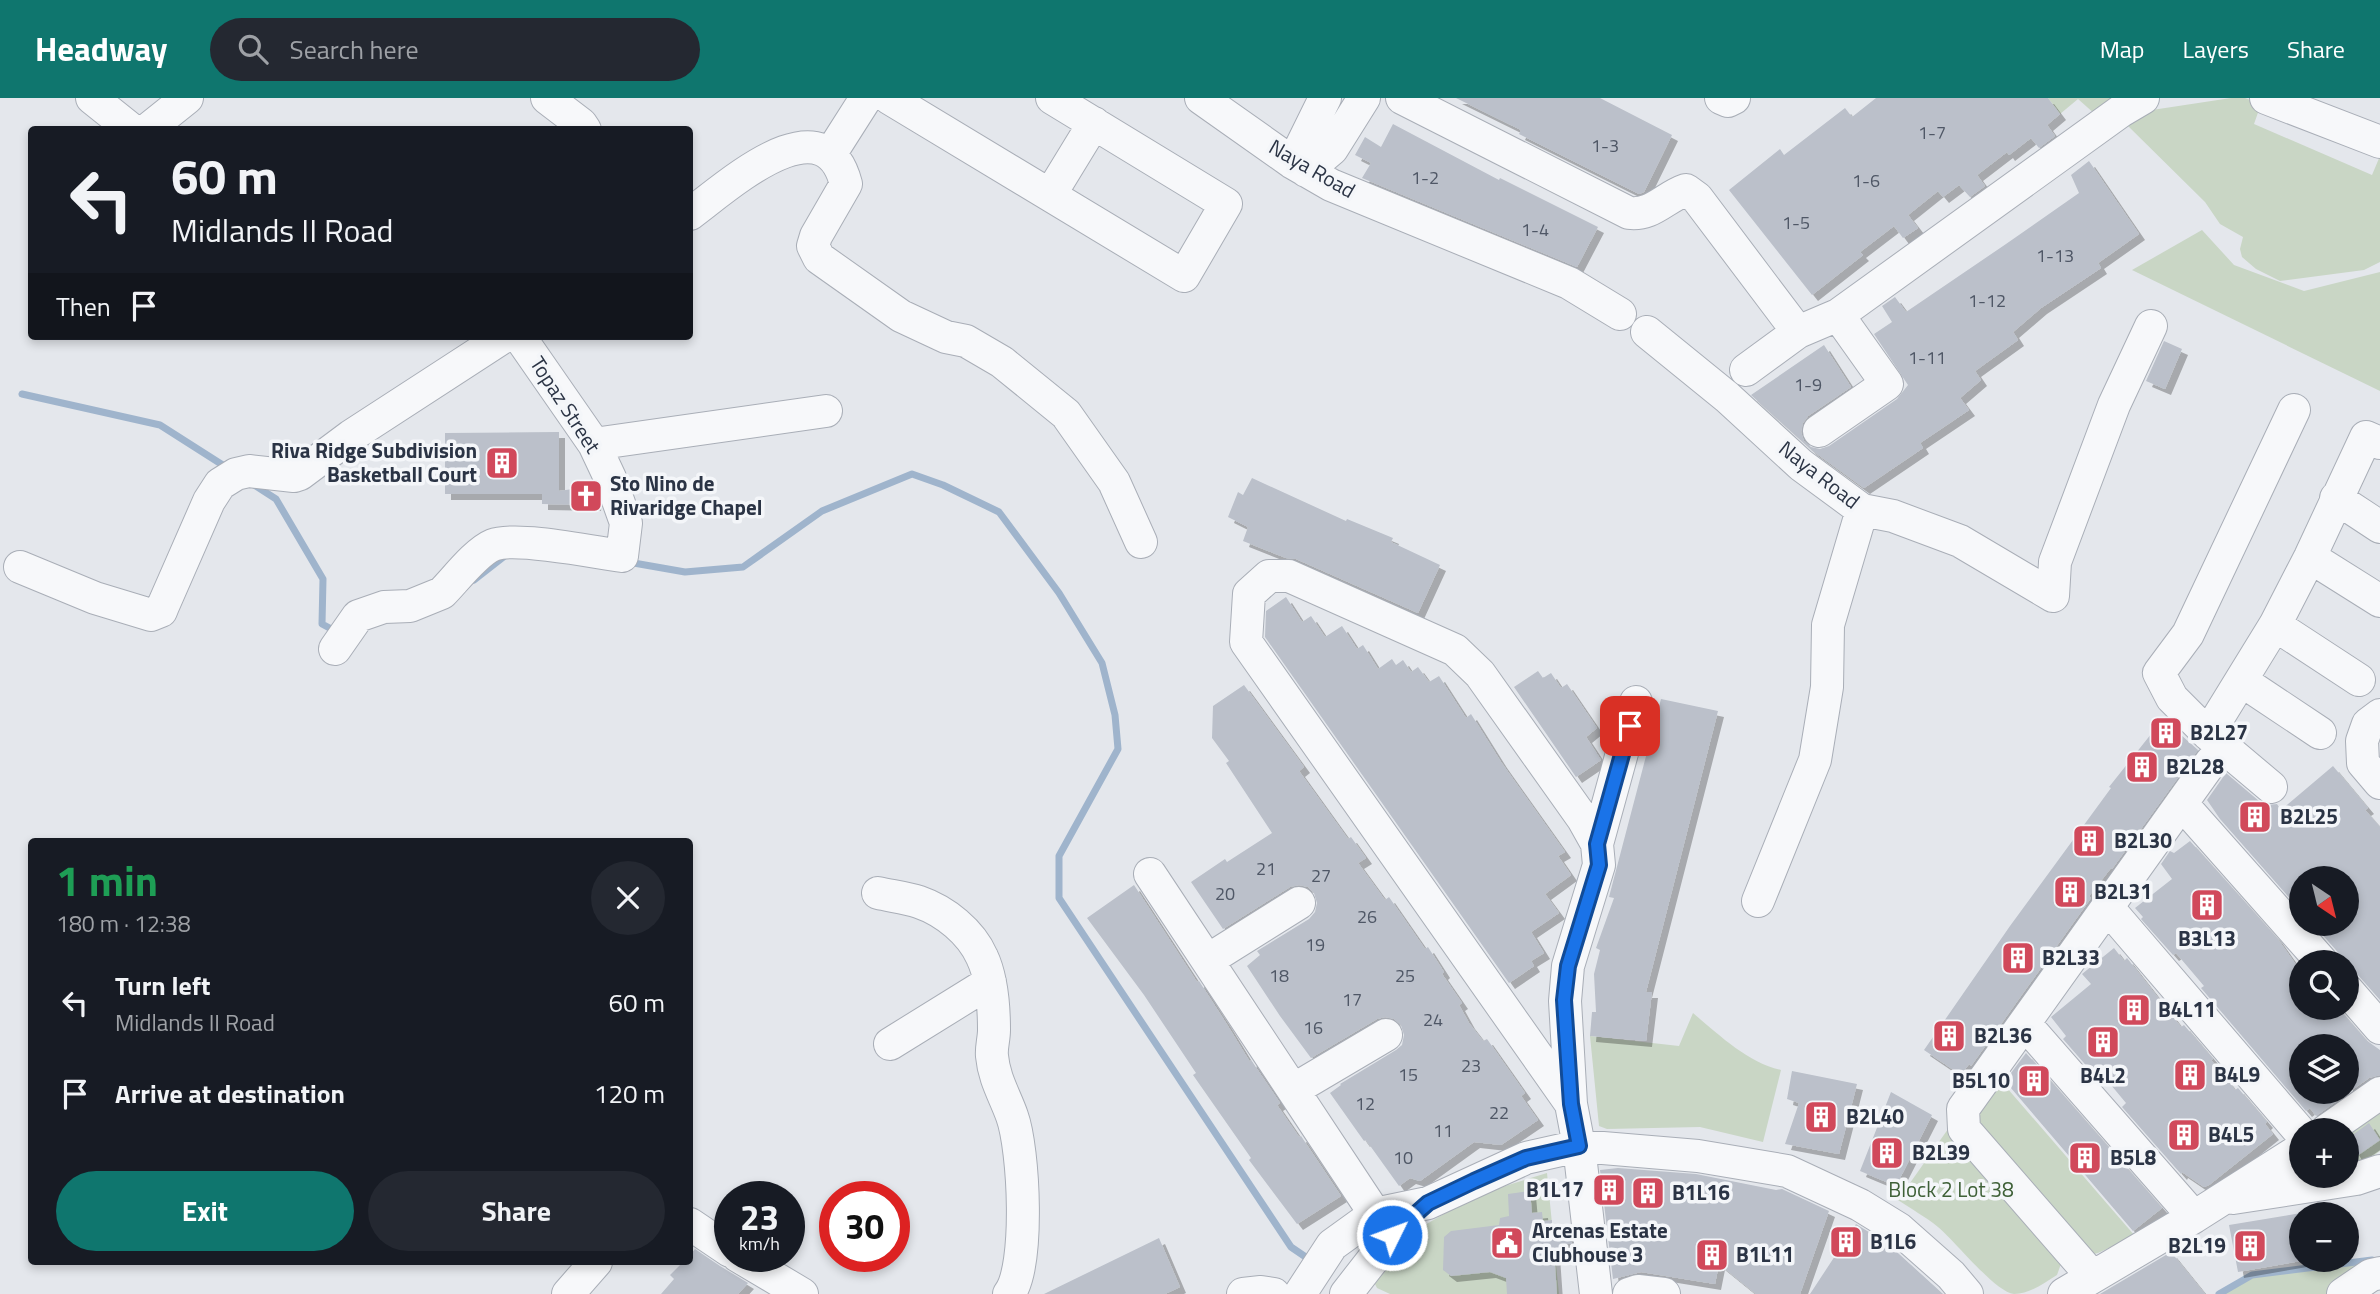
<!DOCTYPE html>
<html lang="en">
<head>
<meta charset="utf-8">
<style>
  body { margin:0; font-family:"Titillium Web",sans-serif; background:#242831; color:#f1f3f6; height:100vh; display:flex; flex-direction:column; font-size:26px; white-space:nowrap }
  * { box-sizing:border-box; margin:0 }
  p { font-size:23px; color:#9ea1a6 }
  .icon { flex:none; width:38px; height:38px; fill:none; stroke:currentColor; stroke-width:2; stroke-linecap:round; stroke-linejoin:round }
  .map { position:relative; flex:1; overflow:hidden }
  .panel { position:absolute; left:28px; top:740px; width:665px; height:427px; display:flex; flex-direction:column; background:#171b24; border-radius:7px; box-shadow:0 4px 10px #0003 }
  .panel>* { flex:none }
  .top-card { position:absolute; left:28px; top:28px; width:665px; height:214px; border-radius:7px; box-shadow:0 4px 10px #0003; background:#171b24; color:#f1f3f6; overflow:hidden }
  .needle { width:46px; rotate:145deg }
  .tools { position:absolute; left:2289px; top:768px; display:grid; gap:14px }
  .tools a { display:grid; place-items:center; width:70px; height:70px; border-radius:50%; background:#171b24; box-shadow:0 4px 10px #0003; font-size:35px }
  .speed { position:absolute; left:714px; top:1083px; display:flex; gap:14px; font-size:35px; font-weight:700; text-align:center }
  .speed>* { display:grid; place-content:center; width:91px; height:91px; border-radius:50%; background:#171b24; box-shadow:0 4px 10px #0003; line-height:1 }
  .speed small { font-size:18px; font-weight:400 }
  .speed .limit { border:10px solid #d22; background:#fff; color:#111 }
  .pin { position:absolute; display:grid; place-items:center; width:60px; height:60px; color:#fff; margin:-30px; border-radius:14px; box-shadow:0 4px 10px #0006 }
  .me { position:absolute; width:77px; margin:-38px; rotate:48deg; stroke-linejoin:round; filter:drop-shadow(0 0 5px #0008) }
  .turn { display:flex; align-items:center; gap:24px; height:147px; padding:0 28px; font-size:32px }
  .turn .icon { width:91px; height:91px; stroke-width:2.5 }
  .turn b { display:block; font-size:49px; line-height:60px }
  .then { display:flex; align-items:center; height:66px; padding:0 28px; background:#0003; gap:14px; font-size:26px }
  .round { display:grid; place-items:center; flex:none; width:74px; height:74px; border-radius:37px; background:#242831 }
  .head { display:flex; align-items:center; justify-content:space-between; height:119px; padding:0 28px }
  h1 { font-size:42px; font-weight:700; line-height:52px; color:#1e9e55 }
  .action { display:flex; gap:14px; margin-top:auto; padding:14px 28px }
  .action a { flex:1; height:80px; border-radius:42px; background:#0f766e; color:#fff; font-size:28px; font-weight:700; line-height:80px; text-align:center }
  .action a+a { background:#242831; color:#f1f3f6 }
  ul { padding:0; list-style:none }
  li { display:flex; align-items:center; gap:21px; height:91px; padding:0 28px }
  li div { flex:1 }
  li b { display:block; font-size:26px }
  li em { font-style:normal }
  header { display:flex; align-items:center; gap:42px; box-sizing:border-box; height:98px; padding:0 35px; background:#0f766e; color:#fff }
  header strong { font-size:33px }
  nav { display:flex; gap:38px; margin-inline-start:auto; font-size:24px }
  .search { width:490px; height:63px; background:#242831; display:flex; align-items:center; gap:18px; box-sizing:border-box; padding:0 24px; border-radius:38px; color:#9ea1a6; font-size:26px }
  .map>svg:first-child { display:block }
  .green { fill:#c9d6c5 }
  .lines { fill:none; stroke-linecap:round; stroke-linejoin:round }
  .stream { stroke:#9fb4cc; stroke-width:7 }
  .building { fill:#bbc0ca; fill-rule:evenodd; filter:url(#shadow) }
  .minor-casing { stroke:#a9aeb7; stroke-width:34 }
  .minor { stroke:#f7f8fa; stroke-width:32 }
  .route-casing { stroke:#114b97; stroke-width:18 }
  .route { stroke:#1a73e8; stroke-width:12 }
  .labels { text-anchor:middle; stroke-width:7; stroke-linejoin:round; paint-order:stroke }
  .number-label { font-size:18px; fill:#4f5766 }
  .street-label { font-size:21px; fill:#2b3445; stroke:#f4f6f9 }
  .poi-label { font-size:21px; font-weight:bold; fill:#2b3445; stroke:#f4f6f9; text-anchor:start }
  .park-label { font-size:21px; fill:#3f6138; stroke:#f4f6f9 }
</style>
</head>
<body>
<header>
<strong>Headway</strong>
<div class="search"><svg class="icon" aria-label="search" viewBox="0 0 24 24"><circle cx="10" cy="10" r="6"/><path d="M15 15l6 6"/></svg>Search here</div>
<nav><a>Map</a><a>Layers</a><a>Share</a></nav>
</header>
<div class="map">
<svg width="2380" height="1196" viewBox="0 0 2380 1196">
  <defs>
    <filter id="shadow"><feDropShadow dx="6" dy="6" stdDeviation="0" flood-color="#0004"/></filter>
  </defs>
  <rect width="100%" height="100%" fill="#e4e7ec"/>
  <path class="green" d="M2048 0H2122L2096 17 2078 1 2060 16Z
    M2231 0H2245L2261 6 2254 26 2372 77 2380 58V164L2364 172 2280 183 2256 171 2242 159 2240 151 2243 139 2220 126 2205 104 2127 27 2152 12Z
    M2202 132 2234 167 2304 193 2380 174V293L2132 172Z
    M1693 915C1718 936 1748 965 1781 972L1763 1044 1700 1029 1607 1031 1599 1028 1590 938 1679 948Z
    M2001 983 2135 1138 2098 1155 2090 1157 1980 1035 1978 1015Z
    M2380 1013V1053L2365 1064 2347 1068V1037Z
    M1953 1024 2062 1163 2057 1177C2044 1185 2030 1196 2014 1196 1995 1194 1956 1144 1938 1129 1926 1119 1911 1111 1898 1102Z
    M1547 1075 1559 1196H1390L1377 1190 1373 1182 1418 1131 1461 1106 1505 1088Z
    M2369 1163 2331 1196H2219L2252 1177Z"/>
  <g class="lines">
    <path class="stream" d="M22 296 160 327 229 371
      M251 385 276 401 323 481 322 526 337 534
      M628 464 685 474 743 469 822 413 912 376 943 387 999 414 1059 495 1102 565 1115 617 1118 651 1059 758V800L1291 1149 1313 1164
      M474 482 506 457
      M2219 1196 2252 1177 2372 1162"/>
  </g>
  <path class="building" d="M1456 0H1600L1672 37 1644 94 1639 96 1519 36 1521 32Z
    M1876 0H2048L2060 16 2047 27 2055 38 2039 50 2031 40 2009 57 2007 54 1977 77 1985 88 1970 99 1959 87 1943 99 1938 93 1908 117 1918 130 1903 140 1894 128 1860 154 1863 157 1812 197 1729 92 1780 51 1784 57 1845 10 1852 19Z
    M1393 26 1499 82 1500 80 1598 129 1577 169 1362 80 1371 65 1355 57 1365 39 1381 49Z
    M2089 63 2139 136 2098 165 2101 170 2041 210 2013 234 2018 242 1975 273 1981 282 1960 300 1969 312 1920 345 1923 350 1864 390 1813 353 1751 297 1824 247 1851 289 1808 318 1803 325 1801 334 1804 343 1811 349 1820 351 1829 348 1897 301 1908 287 1874 236 1892 224 1882 208 1895 199 1906 214 2006 146 2079 95 2071 77Z
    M2164 243 2182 251 2165 291 2146 283Z
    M559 334V393L593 388 596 396 595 407 542 406V396H445V335Z
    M1252 380 1346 423 1347 421 1393 440 1391 444 1440 467 1418 515 1296 461 1286 460 1243 443 1248 429 1228 419 1238 394 1243 397Z
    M1286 499 1302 524 1311 518 1325 539 1342 528 1357 551 1363 547 1378 571 1392 561 1396 567 1403 562 1411 574 1418 569 1429 584 1439 578 1466 620 1471 616 1501 664 1565 754 1558 758 1571 777 1545 796 1559 815 1531 834 1544 855 1531 863 1534 868 1509 885 1265 539 1266 513Z
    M1538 573 1543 580 1551 575 1561 590 1567 586 1597 630 1586 639 1601 662 1576 679 1514 589Z
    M1244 587 1304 669 1299 673 1348 741 1351 739 1366 760 1358 765 1385 802 1389 799 1425 851 1428 849 1444 874 1442 876 1462 905 1459 907 1469 925 1483 943 1487 941 1525 995 1521 998 1538 1022 1501 1047 1474 1044 1420 1083 1410 1080 1399 1088 1366 1042 1364 1043 1330 995 1341 987 1340 986 1396 952 1402 947 1404 937 1401 927 1394 921 1385 919 1377 921 1311 960 1280 918 1247 868 1260 857 1257 853 1309 821 1315 814 1317 805 1314 795 1308 789 1299 787 1290 789 1223 831 1191 784 1225 761 1227 764 1272 735 1226 665 1229 663 1212 640 1213 608Z
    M1661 601 1718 613 1646 894H1652L1646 943 1590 938 1592 914H1596L1594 876 1600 852 1596 850 1614 800 1609 799Z
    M2163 621 2198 652 2112 771 2111 770 2089 798 2091 800 1971 968 1969 966 1961 977 1924 952 2010 828 2111 690 2109 689Z
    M2333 668 2368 710 2365 712 2380 729V902L2313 826H2347V780H2301V813L2220 721 2207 702 2226 675 2259 703 2267 707 2277 706 2281 712Z
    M2190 743 2277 840 2301 874V910H2338L2366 942 2380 952V977L2369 980 2316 1018 2310 1010 2306 1013 2201 890 2204 888 2176 855 2173 857 2141 821 2143 819 2135 810 2172 781 2161 766 2170 753 2174 755ZM2301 948H2347V994H2301Z
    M1134 787 1197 884 1199 883 1226 925 1250 964 1251 962 1280 1005 1277 1007 1299 1039 1301 1038 1341 1098 1297 1126 1249 1062 1251 1060 1193 977 1196 975 1144 897 1087 820Z
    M2114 850 2124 863 2127 860 2181 929 2184 927 2213 961 2211 962 2235 992 2238 990 2267 1024 2265 1026 2273 1036 2209 1087 2204 1089 2182 1074 2181 1076 2122 1009 2126 1005 2101 975 2097 980 2063 941 2066 938 2051 919 2091 886 2082 876Z
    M2026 955 2162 1110 2133 1133 2005 983Z
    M1792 973 1857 986 1839 1056 1785 1046 1799 1005 1787 1001Z
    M1891 994 1932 1017 1896 1088 1860 1073Z
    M2369 1025 2380 1042 2357 1058 2347 1041Z
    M1618 1070 1696 1076 1776 1092 1782 1091 1829 1113 1800 1196H1756L1719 1166 1715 1186 1641 1174 1613 1181 1600 1072Z
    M1530 1093 1532 1115 1542 1114 1543 1123 1552 1122V1131L1570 1129 1572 1146H1563L1562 1152 1554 1153 1557 1196H1507L1506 1180 1490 1174 1451 1178 1443 1172 1444 1139 1451 1133 1499 1127 1500 1120 1509 1118 1508 1096Z
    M2301 1115V1163L2238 1174 2229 1127Z
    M1856 1126 1888 1146 1943 1196H1810Z
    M1159 1140 1180 1189 1165 1196H1044Z
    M695 1151 720 1168 748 1185 738 1196H661L674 1181 670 1177 683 1164H690V1157Z
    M2171 1154 2205 1196H2100Z"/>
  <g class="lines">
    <defs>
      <path id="minor" d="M92 0 132 32
        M547 0 581 26 585 32
        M889 0 1184 178 1226 106 1052 0
        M1201 0 1293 65 1331 87 1569 185 1620 216
        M1402 0 1629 115C1652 118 1665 99 1686 92L1697 100 1798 234
        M1721 0 1728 3 1734 0
        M2266 0 2380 44
        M147 32 187 0
        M831 55 866 0
        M1293 65 1325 0
        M1306 73 1332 51 1364 0
        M1050 97 1094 25
        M690 116C728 88 824 0 846 86L816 138 813 148 819 160 901 218 946 239 966 243 1002 264 1066 316 1114 384 1141 444
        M1647 234 1727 299 1801 367 1862 412 1893 418 1960 443 2053 498 2055 464 2114 307 2151 228
        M1746 272 1798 234 1838 217 2121 13 2143 0
        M1819 333 1887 286 1838 217
        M594 346 826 313
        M2336 400 2380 429
        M2310 459 2380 503
        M20 469 95 500 151 517 161 513 163 508 209 403 220 386 236 376 249 373 294 378 300 376 351 338 505 238
        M2275 527 2359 582
        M335 551 358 518 384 509 410 508 442 495C455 482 476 454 493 447 516 438 593 454 622 458L626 425 610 380 594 346 519 238
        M2242 583 2320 635
        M2380 617 2368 626 2362 643 2363 665 2380 685
        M2208 636 2275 527 2310 459 2366 339 2380 345
        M2271 689 2208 636 2172 600 2159 575 2188 536 2294 312
        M2182 706 2322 864
        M1150 776 1375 1116 1392 1137
        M878 795C891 798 907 800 919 804 945 813 971 834 982 859 992 880 994 909 994 932 994 941 991 950 992 958 994 981 1005 998 1012 1018 1024 1051 1030 1169 1009 1196
        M1758 803 1815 662 1827 589 1828 527 1862 412
        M2108 810 2301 1035
        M1208 862 1299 805
        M2347 892 2380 930
        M2025 926 2194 1119
        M890 946 990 884
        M1293 992 1386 937
        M1571 1006 1246 544 1249 496 1269 478H1289L1455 552 1480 576 1583 721 1597 746
        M2327 1032 2380 995
        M2233 1100 2356 1081 2380 1073
        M690 1126 730 1153
        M738 1158 802 1196
        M2092 1178 1964 1031 1963 1011 2211 664
        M568 1196 596 1164
        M1243 1196 1261 1194 1274 1196
        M1300 1196 1332 1147 1375 1116 1428 1105 1526 1060 1579 1048 1698 1058 1787 1073 1860 1107 1899 1131 1951 1177 1967 1196
        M1346 1196 1392 1137 1406 1124
        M1596 1196 1579 1048 1571 1006 1565 903 1568 868 1599 767 1597 746 1636 604
        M1629 1196 1638 1193 1664 1196
        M2064 1196 2194 1119 2301 1051
        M2343 1196 2371 1177 2380 1175"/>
    </defs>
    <use href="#minor" class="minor-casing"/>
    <use href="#minor" class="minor"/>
  </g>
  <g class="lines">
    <defs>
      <path id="route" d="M1392 1137 1428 1105 1474 1083 1526 1060 1579 1048 1571 1006 1564 902 1568 868 1599 767 1597 746 1630 628"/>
    </defs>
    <use href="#route" class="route-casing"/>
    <use href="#route" class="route"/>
  </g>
  <defs>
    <symbol id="building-square" viewBox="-11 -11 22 22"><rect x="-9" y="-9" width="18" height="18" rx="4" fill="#d1495b" stroke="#f4f6f9"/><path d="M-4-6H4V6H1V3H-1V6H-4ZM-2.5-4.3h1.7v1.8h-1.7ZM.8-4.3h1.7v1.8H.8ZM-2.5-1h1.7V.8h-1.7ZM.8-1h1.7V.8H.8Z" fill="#fff"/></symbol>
    <symbol id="church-square" viewBox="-11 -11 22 22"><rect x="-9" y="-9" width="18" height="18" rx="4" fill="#d1495b" stroke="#f4f6f9"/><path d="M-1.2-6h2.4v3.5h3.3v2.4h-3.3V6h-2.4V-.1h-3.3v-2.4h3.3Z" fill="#fff"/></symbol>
    <symbol id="civic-square" viewBox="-11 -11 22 22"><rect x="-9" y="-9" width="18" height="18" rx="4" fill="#d1495b" stroke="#f4f6f9"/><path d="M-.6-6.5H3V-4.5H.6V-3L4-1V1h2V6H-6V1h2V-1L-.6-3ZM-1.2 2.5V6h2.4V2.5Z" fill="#fff"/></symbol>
  </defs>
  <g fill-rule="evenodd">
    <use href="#building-square" x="483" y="346" width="38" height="38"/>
    <use href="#church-square" x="567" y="379" width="38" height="38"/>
    <use href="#building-square" x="2147" y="616" width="38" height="38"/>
    <use href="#building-square" x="2123" y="650" width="38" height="38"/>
    <use href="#building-square" x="2236" y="700" width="38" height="38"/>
    <use href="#building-square" x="2070" y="724" width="38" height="38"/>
    <use href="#building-square" x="2051" y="775" width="38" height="38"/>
    <use href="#building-square" x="2188" y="788" width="38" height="38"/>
    <use href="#building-square" x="1999" y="841" width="38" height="38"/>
    <use href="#building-square" x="2115" y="893" width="38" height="38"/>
    <use href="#building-square" x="1930" y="919" width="38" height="38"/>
    <use href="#building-square" x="2084" y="925" width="38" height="38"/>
    <use href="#building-square" x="2171" y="958" width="38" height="38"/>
    <use href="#building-square" x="2015" y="964" width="38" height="38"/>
    <use href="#building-square" x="1802" y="1000" width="38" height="38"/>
    <use href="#building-square" x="2165" y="1018" width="38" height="38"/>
    <use href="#building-square" x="1868" y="1036" width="38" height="38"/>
    <use href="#building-square" x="2066" y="1041" width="38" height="38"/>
    <use href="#building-square" x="1590" y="1073" width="38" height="38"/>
    <use href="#building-square" x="1629" y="1076" width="38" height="38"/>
    <use href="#building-square" x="1827" y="1125" width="38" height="38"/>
    <use href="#civic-square" x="1488" y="1126" width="38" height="38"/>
    <use href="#building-square" x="2231" y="1129" width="38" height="38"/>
    <use href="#building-square" x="1693" y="1138" width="38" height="38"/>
  </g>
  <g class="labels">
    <g class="number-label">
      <text x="1932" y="41">1-7</text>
      <text x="1605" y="54">1-3</text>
      <text x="1425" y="86">1-2</text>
      <text x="1866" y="89">1-6</text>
      <text x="1796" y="131">1-5</text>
      <text x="1535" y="138">1-4</text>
      <text x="2055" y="164">1-13</text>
      <text x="1987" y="209">1-12</text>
      <text x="1927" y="266">1-11</text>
      <text x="1808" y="293">1-9</text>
      <text x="1266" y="777">21</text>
      <text x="1321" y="784">27</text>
      <text x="1225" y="802">20</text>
      <text x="1367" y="825">26</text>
      <text x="1315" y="853">19</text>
      <text x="1279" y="884">18</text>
      <text x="1405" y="884">25</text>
      <text x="1352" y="908">17</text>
      <text x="1433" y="928">24</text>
      <text x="1313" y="936">16</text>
      <text x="1471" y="974">23</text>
      <text x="1408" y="983">15</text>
      <text x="1365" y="1012">12</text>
      <text x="1499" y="1021">22</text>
      <text x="1443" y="1039">11</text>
      <text x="1403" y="1066">10</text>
    </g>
    <g class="street-label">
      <text transform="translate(1312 71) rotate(30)" y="7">Naya Road</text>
      <text transform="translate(565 307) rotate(57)" y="7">Topaz Street</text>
      <text transform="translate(1819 377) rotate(38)" y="7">Naya Road</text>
    </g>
    <g class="poi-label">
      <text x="477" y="360" text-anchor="end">Riva Ridge Subdivision<tspan x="477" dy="24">Basketball Court</tspan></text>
      <text x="610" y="393">Sto Nino de<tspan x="610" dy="24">Rivaridge Chapel</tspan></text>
      <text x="2190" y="642">B2L27</text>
      <text x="2166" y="676">B2L28</text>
      <text x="2280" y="726">B2L25</text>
      <text x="2114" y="750">B2L30</text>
      <text x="2094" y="801">B2L31</text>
      <text x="2207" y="848" text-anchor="middle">B3L13</text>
      <text x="2042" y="867">B2L33</text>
      <text x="2158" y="919">B4L11</text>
      <text x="1974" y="945">B2L36</text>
      <text x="2214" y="984">B4L9</text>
      <text x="2103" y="985" text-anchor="middle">B4L2</text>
      <text x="2010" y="990" text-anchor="end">B5L10</text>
      <text x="1846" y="1026">B2L40</text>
      <text x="2208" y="1044">B4L5</text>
      <text x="1912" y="1062">B2L39</text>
      <text x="2110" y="1067">B5L8</text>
      <text x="1584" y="1099" text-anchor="end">B1L17</text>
      <text x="1672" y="1102">B1L16</text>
      <text x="1532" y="1140">Arcenas Estate<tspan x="1532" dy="24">Clubhouse 3</tspan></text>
      <text x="1870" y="1151">B1L6</text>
      <text x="2226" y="1155" text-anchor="end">B2L19</text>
      <text x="1736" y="1164">B1L11</text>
    </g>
    <g class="park-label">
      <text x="1951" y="1099">Block 2 Lot 38</text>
    </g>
  </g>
</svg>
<div class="tools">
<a><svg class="needle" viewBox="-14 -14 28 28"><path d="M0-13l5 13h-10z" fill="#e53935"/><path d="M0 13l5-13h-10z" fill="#9ea1a6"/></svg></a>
<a><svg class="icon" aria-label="search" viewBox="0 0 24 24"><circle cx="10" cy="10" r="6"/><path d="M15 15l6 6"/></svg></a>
<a><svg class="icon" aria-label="layers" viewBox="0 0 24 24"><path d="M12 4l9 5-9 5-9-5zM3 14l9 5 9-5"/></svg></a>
<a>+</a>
<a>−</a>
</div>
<div class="speed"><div>23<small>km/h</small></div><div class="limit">30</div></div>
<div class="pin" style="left:1630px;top:628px;background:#d93025"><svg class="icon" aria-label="arrive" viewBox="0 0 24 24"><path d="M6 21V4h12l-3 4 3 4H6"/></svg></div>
<svg class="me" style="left:1392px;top:1137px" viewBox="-20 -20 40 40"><circle r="17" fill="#1a73e8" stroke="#fff" stroke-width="3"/><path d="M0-11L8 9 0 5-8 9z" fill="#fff"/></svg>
<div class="top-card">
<div class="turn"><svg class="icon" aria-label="left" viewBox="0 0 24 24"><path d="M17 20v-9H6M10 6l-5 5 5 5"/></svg><div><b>60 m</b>Midlands II Road</div></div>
<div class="then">Then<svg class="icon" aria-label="arrive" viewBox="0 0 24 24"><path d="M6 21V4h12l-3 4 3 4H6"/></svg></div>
</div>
<section class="panel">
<div class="head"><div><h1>1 min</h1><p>180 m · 12:38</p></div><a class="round"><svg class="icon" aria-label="close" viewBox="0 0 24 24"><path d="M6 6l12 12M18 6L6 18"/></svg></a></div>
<ul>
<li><svg class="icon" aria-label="left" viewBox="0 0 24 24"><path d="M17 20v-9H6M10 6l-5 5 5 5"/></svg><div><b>Turn left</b><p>Midlands II Road</p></div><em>60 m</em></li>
<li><svg class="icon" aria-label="arrive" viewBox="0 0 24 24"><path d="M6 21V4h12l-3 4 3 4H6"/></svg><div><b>Arrive at destination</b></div><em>120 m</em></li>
</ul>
<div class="action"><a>Exit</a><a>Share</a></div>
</section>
</div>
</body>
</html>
